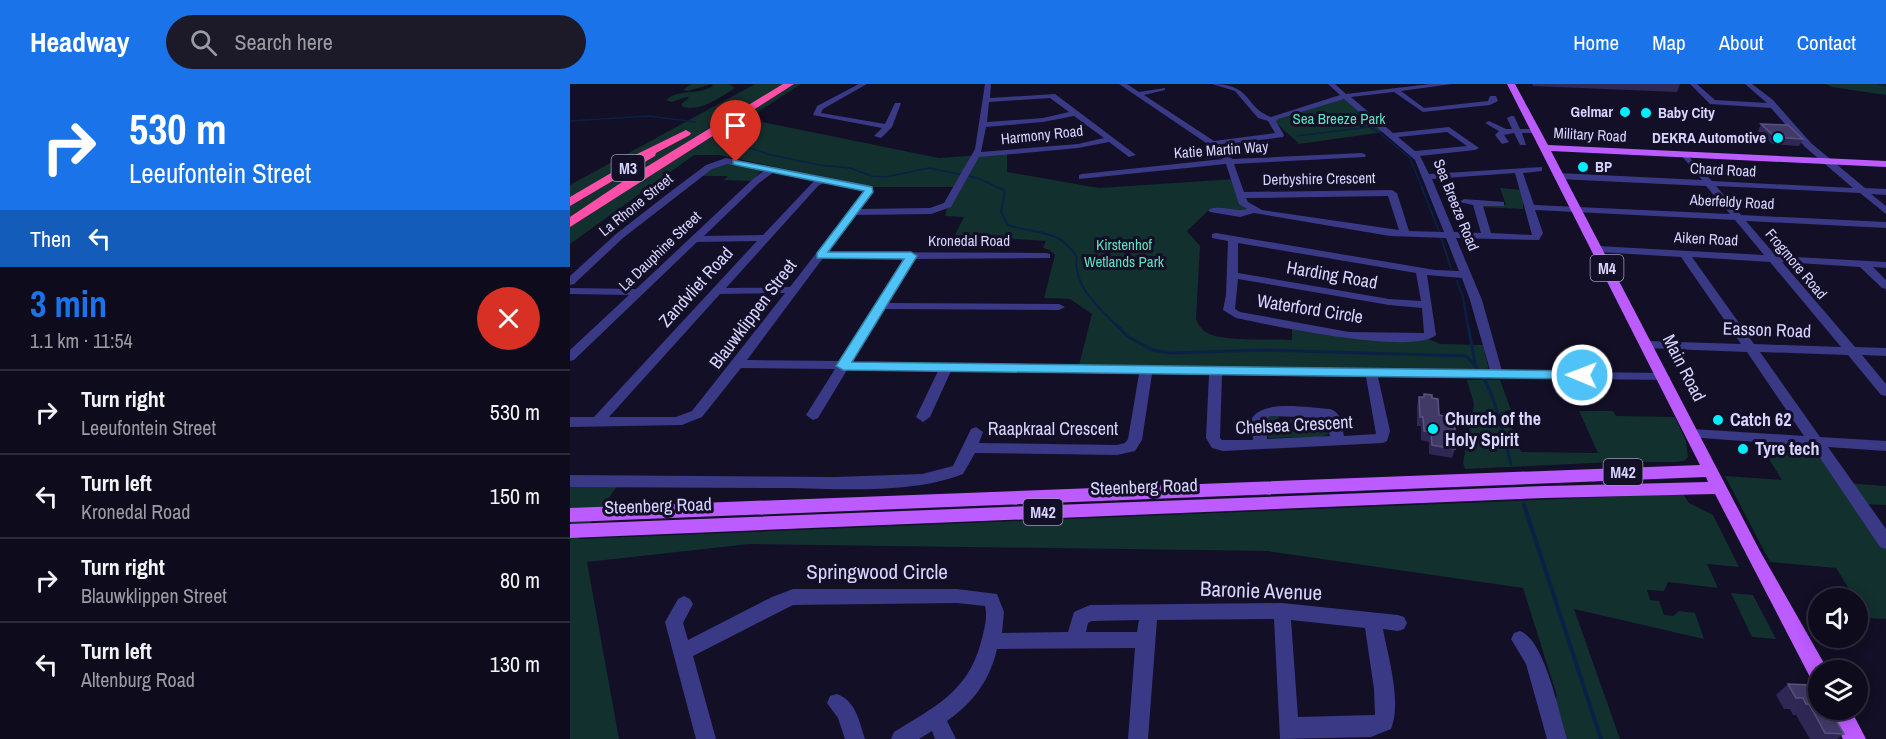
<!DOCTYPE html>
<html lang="en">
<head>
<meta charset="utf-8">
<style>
  body { margin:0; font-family:"Archivo Narrow",sans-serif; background:#1c1929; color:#f1f3f6; height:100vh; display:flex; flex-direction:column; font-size:22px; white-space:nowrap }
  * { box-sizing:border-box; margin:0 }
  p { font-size:20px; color:#9b9ba3 }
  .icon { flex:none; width:33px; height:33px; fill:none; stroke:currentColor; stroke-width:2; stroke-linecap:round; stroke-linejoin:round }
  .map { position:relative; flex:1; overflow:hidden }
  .panel { display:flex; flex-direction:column; background:#0e0b1c; width:570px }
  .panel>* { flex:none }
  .banner { background:#1a73e8; color:#fff; overflow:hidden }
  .buttons { position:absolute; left:1238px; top:504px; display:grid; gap:12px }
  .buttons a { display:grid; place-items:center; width:60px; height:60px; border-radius:50%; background:#0e0b1c; box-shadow:0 3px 15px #0003,0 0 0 2px #2e2b3b; font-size:30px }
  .pin { position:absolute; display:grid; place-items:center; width:51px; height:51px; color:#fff; margin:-62px -26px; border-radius:50% 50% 50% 0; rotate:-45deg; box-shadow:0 0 6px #0007 }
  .pin .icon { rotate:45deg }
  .me { position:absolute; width:66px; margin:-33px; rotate:271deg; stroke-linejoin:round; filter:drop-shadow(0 0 4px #0008) }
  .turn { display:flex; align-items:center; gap:21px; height:126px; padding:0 30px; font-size:27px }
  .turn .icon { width:78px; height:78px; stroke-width:2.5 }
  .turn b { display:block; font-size:42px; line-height:51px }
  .then { display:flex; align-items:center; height:57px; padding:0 30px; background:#0003; gap:12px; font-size:22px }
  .round { display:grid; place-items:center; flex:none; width:63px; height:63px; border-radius:32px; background:#1c1929 }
  .head { display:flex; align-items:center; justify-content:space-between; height:102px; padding:0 30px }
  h1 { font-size:36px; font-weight:700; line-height:45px; color:#1a73e8 }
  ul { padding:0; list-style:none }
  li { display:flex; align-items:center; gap:18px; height:84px; padding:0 30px; border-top:2px solid #2e2b3b }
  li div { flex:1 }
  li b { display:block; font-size:22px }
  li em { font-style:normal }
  header { display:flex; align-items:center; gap:36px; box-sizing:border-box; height:84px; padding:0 30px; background:#1a73e8; color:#fff }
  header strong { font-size:28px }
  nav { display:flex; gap:33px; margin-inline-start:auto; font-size:21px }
  .search { width:420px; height:54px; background:#1c1929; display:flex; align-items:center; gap:15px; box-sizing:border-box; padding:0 21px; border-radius:33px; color:#9b9ba3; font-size:22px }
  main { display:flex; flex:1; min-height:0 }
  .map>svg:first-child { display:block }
  .green { fill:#12302e }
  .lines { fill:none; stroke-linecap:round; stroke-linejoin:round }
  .stream-far3 { stroke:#0a2145; stroke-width:1.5 }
  .stream-far2 { stroke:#0a2145; stroke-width:2 }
  .stream-far1 { stroke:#0a2145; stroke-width:3 }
  .stream { stroke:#0a2145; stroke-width:4 }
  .minor { fill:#3a3986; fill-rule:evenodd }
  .major { fill:#bc5bff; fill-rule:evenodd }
  .highway { fill:#ff4fa9; fill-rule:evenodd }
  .wall { fill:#2f2855 }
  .building { fill:#413a67; stroke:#59527f; stroke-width:1.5 }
  .route { fill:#4fc3f7; stroke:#337fa1; stroke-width:1.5 }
  .poi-dot { fill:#0ef; stroke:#120f26; stroke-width:2 }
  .labels { text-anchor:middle; stroke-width:6; stroke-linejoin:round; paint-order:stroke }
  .far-poi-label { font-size:15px; font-weight:bold; fill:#d8d4ff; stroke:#120f26; text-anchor:end }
  .far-park-label { font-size:15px; fill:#5ee1bc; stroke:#120f26 }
  .far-street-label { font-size:15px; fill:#d8d4ff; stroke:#120f26 }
  .shield { fill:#120f26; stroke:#9d99be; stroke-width:1.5 }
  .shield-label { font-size:16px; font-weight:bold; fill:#d8d4ff }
  .street-label { font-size:18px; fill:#d8d4ff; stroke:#120f26 }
  .poi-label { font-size:18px; font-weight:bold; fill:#d8d4ff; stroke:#120f26; text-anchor:start }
  .near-street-label { font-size:21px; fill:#d8d4ff; stroke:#120f26 }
</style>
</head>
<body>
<header>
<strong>Headway</strong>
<div class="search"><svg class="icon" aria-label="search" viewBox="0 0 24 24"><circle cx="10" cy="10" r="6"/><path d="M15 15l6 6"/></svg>Search here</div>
<nav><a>Home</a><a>Map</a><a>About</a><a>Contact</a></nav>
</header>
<main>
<section class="panel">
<div class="banner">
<div class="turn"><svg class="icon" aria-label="right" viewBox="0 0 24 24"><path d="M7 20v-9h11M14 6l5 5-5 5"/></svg><div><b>530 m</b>Leeufontein Street</div></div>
<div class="then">Then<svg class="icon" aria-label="left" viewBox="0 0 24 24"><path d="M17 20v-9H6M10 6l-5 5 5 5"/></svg></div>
</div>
<div class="head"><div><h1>3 min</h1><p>1.1 km · 11:54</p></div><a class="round" style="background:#d93025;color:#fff"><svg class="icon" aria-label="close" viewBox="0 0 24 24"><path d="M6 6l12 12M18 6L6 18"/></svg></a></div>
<ul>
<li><svg class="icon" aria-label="right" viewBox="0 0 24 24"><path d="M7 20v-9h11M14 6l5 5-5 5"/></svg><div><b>Turn right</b><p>Leeufontein Street</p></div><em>530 m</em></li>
<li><svg class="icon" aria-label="left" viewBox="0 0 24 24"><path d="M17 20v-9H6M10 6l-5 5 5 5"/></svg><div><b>Turn left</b><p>Kronedal Road</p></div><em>150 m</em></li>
<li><svg class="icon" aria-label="right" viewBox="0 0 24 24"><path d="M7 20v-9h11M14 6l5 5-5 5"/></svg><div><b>Turn right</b><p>Blauwklippen Street</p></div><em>80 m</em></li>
<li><svg class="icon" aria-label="left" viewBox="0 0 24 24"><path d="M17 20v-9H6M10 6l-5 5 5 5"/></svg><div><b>Turn left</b><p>Altenburg Road</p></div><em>130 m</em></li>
</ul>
</section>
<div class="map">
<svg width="1316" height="655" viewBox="0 0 1316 655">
  <rect width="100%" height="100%" fill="#120f26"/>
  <path class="green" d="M122 0H158L165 4C152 12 128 30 112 22V19L119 14 117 13 101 18 96 16C110 4 127 12 143 2L141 0 118 7 113 6Z
    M185 0H231L177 35 369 74 437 69V88L529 104 665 95 682 127 639 126 617 147 630 162 626 235C628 242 634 248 642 251 659 257 701 255 722 256V242L779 252 854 253 870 260 913 261 920 290 508 285 522 230 500 215 474 214 485 171 480 166 473 164 476 157 385 151 394 133 375 132 378 121 389 103H300L149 71H124L0 160V101Z
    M1256 0H1312L1316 1V11L1262 3Z
    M772 15 777 16 814 48 729 60C721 51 712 47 705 36L706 34Z
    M155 79 190 84 192 86 182 97 154 96 158 92H130L143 83Z
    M930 104 953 106V125L911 123 917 120 936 121Z
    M897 296H930L941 326 935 327 951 368 1028 369 1009 327H1043L1046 332 1105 333 1116 357 1118 373 1114 377 1106 378H1045L895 385 893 379 904 320Z
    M708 330 709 336H746V331H756L760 337H751L753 348 762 349 744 355 738 353 699 354 695 349H704V338H695L696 332Z
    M1187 356 1236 359 1246 364 1275 399 1316 402V421L1290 420 1316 458V535L1297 534 1266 484 1200 478 1155 392 1212 396Z
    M0 397H51L9 455 1113 410 1119 419 1143 431 1169 483 1137 480 1148 504 1098 498 1094 507 1077 506 1080 516 1089 517 1094 531 1103 532 1109 527 1125 529 1134 555 1004 525 1050 655H994L984 618 987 612 953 504 697 467 179 460 17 478 49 655H0Z
    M1161 509 1183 511 1206 555 1182 553Z"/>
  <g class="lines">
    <path class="stream-far3" d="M1308 0 1316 2
      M0 37 79 32 125 38
      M147 49 156 57 202 71 249 81 280 84 302 92 315 93 359 84 408 94 433 106
      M811 50 840 74 853 106
      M727 52 800 43 808 48"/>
    <path class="stream-far2" d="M431 104 435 107 431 128 438 141C468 151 488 144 507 173 502 202 529 223 548 243
      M852 104 869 147
      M871 154 881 184
      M887 197 893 213 898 243"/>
    <path class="stream-far1" d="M547 241 557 252 582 266 602 269 695 266 896 272C925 297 931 345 941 380
      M898 241 905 279"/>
    <path class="stream" d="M954 421 1031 655"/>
    <path class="minor" d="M289 0H297L253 25 251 29 315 40 325 19H331L322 43 311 54 304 52 312 44 243 31 247 22Z
      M415 0H421L420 14 485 10 566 71 559 73 539 58 508 64 409 73 381 123 361 130 285 131 258 168 476 169 480 170V174L345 175 318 219 489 220 495 223 489 226 314 225 282 278 920 286 900 216 892 194 857 191 866 251C844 272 699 241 666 234L653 226 656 211 658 157 642 154V150L646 149 865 186 889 187 876 154 820 152 684 129 670 133 640 128 638 126C649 120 665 129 677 125L669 120 656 80 509 95V91L512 90 653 75 645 65 549 0H557L569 8 595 4V6L574 11 644 57 705 49 698 37 688 34 665 7 642 0C683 0 674 23 701 33L770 11 758 0H765L776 10 860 0H882L831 7 854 24 918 17 920 12H926L928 17 920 21 853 28 824 8 781 13 823 49 879 43 909 64 905 66 850 72 859 90 972 83V87L953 89 964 121 1160 130 1136 102 988 95 984 92 988 89 1132 96 1110 70 1114 68 1142 97 1283 104 1235 63 1201 24 1140 20 1120 0H1127L1145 16 1197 19 1175 0H1182L1203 16 1241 59 1295 104 1316 105V111L1301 110 1316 122V130L1290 109 1146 102 1171 131 1316 138V144L1176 137 1206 172 1316 178V184L1303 183 1316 196V205L1312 204 1290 183 1212 178 1285 263 1316 264V272L1292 271 1316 300V312L1311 311 1278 271 1190 268 1250 353 1316 357V367L1258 363 1316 445V465L1310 463 1242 362 1118 353 1116 350 1118 347 1123 345 1234 352 1177 268 1073 264 1071 261 1077 257 1171 260 1111 173 1027 168 1022 165 1027 162 1194 171 1165 136 965 126 973 149 969 156 886 154 912 216 932 287 1094 289 1100 293 1099 296 808 293 820 347 817 357 813 359 653 367 642 364 636 354 639 291 582 290 572 356 565 367 547 371 405 369 393 390C343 410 270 405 216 404 144 404 72 403 0 403V391L265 393 352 390 383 382 401 345 406 343 413 348 409 359 547 361 555 359 558 355 569 290 381 287 360 333 353 338 346 333 368 287 277 286 248 334 243 336 236 331 265 285 171 284 132 333 112 341 0 343V333H24L187 157 127 158 4 276 0 277V266L59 211 0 210V204L66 205 183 95 195 86 157 80 142 85 53 154 4 200 0 201V192L46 150 100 108 136 81 156 74 297 101 304 106 289 125 360 124 374 119 405 65ZM480 14 499 28 473 34 417 38 419 18ZM774 15 845 76 874 148 839 147 827 109 822 106 674 108 664 80 795 73 796 71 792 69 662 75 650 61 713 53 714 51 706 37 708 35ZM504 32 534 54 508 60 411 68 416 43 473 38ZM877 48 897 62 845 67 828 53ZM204 88 245 96 193 151 134 152 189 99ZM945 89 962 151 921 149 913 122H934V118L894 115 889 118 903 121 911 149 884 148 862 95ZM255 98 294 107 220 203 156 204 248 102ZM818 112 829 146 692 126 678 118 676 114ZM668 159 846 189 851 217 819 215 668 189ZM1122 173 1200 178 1271 263 1184 260ZM253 174H334L270 277 177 276ZM668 195 819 221 852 224 854 249 779 248 670 228 665 225ZM215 209 122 327 106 333H39L150 210ZM652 291 796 293 806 350 774 352C772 341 772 329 760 325 739 324 695 315 682 334L683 356H652L650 354ZM700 332 756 334 760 352 697 355 696 336Z
      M941 32H944L950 45H966L970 47 966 49H952L956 61H950L944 49 934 51 939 58 932 60 925 51 929 47 915 39 919 37 936 45H942L937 34Z
      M223 505H387L427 510 434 528 432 549 498 548 504 528 520 521 712 519 828 531 834 533 837 539 834 545 828 547 813 545C818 573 832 618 821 645L801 653 710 655 704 535 587 536 578 655H558L565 564 427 565C420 596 403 619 377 637L386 655H365L362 647 349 655H321L324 648C364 623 398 608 411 558 414 546 418 534 415 522L387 519 223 521 123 572 146 655H126L95 538 108 515 114 512 120 515 123 520 113 539 118 556 202 513ZM569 536 567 548H516L518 539 522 537ZM721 536 795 544 804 605 805 631 728 633Z
      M950 547C975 556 989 630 997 655H977L956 580 941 555 944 549Z
      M267 610C286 617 289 637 295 655H275L268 634 257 619 260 612Z"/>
    <path class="major" d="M937 0H945L978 61 1316 77V83L981 67 1190 467 1255 581 1258 586H1248V598L1241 595 1145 410 975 414 0 454V440L975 402 1138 398 1136 393 0 438V424L1130 381Z
      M1258 626H1281L1296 655H1273Z"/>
    <path class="highway" d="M213 0H224L0 143V133L58 94Z
      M116 46 121 49 120 51 86 69 85 72 0 122V113L65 75V71Z"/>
  </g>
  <path class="wall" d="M962 0H1110L1107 8 963 2Z
    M1191 40 1233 55 1229 62 1202 60 1188 47Z
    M854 310 862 314 869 331 878 339 885 365 882 374 859 370V358L851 356V342H847V322L849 313H854Z
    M1218 600 1248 613 1274 650 1267 655H1240L1226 631H1223L1220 625H1214L1206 611Z"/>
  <path class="building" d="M1191 40 1218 41 1233 55 1205 53Z
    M854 310 862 311V314L868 315 869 331 878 333V339L885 340V365L862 361 861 349 854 347 853 333H850L849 313H854Z
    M1218 600 1241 601 1248 613V626H1260L1274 650 1255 649 1239 620H1236L1233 614H1226Z"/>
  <path class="route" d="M163 76 302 103 303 108 258 168H341L347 172 282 278 1012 287 1019 291 1012 295 273 286 266 282 334 175 247 174V169L294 107 166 81 163 80Z"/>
  <g class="poi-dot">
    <circle cx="1055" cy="28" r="6"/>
    <circle cx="1076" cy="29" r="6"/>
    <circle cx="1208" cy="54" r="6"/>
    <circle cx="1013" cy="83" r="6"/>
    <circle cx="1148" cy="336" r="6"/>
    <circle cx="863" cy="345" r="6"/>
    <circle cx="1173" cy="365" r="6"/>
  </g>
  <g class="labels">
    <g class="far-poi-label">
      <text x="1043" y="33">Gelmar</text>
      <text x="1088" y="34" text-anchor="start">Baby City</text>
      <text x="1196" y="59">DEKRA Automotive</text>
      <text x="1025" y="88" text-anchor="start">BP</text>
    </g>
    <g class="far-park-label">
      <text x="769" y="40">Sea Breeze Park</text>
      <text x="554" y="166">Kirstenhof<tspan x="554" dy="17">Wetlands Park</tspan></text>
    </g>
    <g class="far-street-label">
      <text transform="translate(472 51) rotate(-6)" y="5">Harmony Road</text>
      <text transform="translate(1020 51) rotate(3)" y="5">Military Road</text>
      <text transform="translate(651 66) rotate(-4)" y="5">Katie Martin Way</text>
      <text transform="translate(1153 86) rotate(3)" y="5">Chard Road</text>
      <text transform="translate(749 95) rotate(-1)" y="5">Derbyshire Crescent</text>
      <text transform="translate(1162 118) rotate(3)" y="5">Aberfeldy Road</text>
      <text transform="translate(66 121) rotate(-39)" y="5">La Rhone Street</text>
      <text transform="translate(886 121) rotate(68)" y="5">Sea Breeze Road</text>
      <text transform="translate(1136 155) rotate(3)" y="5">Aiken Road</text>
      <text x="399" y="162">Kronedal Road</text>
      <text transform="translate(90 167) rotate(-44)" y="5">La Dauphine Street</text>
      <text transform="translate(1226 180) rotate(50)" y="5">Frogmore Road</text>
    </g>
    <g class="shield">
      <rect x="41.5" y="71" width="33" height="26" rx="4.5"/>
      <rect x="1020.5" y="171" width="33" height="26" rx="4.5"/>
      <rect x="1033.5" y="375" width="39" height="26" rx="4.5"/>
      <rect x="453.5" y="415" width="39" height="26" rx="4.5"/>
    </g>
    <g class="shield-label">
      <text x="58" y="90">M3</text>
      <text x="1037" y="190">M4</text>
      <text x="1053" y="394">M42</text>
      <text x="473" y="434">M42</text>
    </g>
    <g class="street-label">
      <text transform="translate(762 191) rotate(10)" y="6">Harding Road</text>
      <text transform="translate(126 203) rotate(-48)" y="6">Zandvliet Road</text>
      <text transform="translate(740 225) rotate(9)" y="6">Waterford Circle</text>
      <text transform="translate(183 230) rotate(-53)" y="6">Blauwklippen Street</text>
      <text transform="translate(1197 246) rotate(2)" y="6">Easson Road</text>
      <text transform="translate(1114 284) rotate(63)" y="6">Main Road</text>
      <text transform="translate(724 341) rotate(-3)" y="6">Chelsea Crescent</text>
      <text x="483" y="351">Raapkraal Crescent</text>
      <text transform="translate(574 403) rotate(-2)" y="6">Steenberg Road</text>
      <text transform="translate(88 422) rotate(-2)" y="6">Steenberg Road</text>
    </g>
    <g class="poi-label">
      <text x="875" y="341">Church of the<tspan x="875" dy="21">Holy Spirit</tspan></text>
      <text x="1160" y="342">Catch 62</text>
      <text x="1185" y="371">Tyre tech</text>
    </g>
    <g class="near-street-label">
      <text x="307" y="495">Springwood Circle</text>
      <text transform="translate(691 507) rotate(2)" y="7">Baronie Avenue</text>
    </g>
  </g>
</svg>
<div class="buttons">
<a><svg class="icon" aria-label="sound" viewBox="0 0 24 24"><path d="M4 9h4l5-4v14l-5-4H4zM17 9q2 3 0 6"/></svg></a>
<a><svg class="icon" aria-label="layers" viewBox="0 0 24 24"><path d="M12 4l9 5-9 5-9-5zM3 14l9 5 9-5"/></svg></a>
</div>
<div class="pin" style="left:166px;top:78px;background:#d93025"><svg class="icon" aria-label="arrive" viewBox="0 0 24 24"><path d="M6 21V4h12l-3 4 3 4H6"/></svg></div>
<svg class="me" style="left:1012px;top:291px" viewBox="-20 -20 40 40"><circle r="17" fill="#4fc3f7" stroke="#fff" stroke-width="3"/><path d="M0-11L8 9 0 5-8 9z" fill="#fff"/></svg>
</div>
</main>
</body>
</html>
